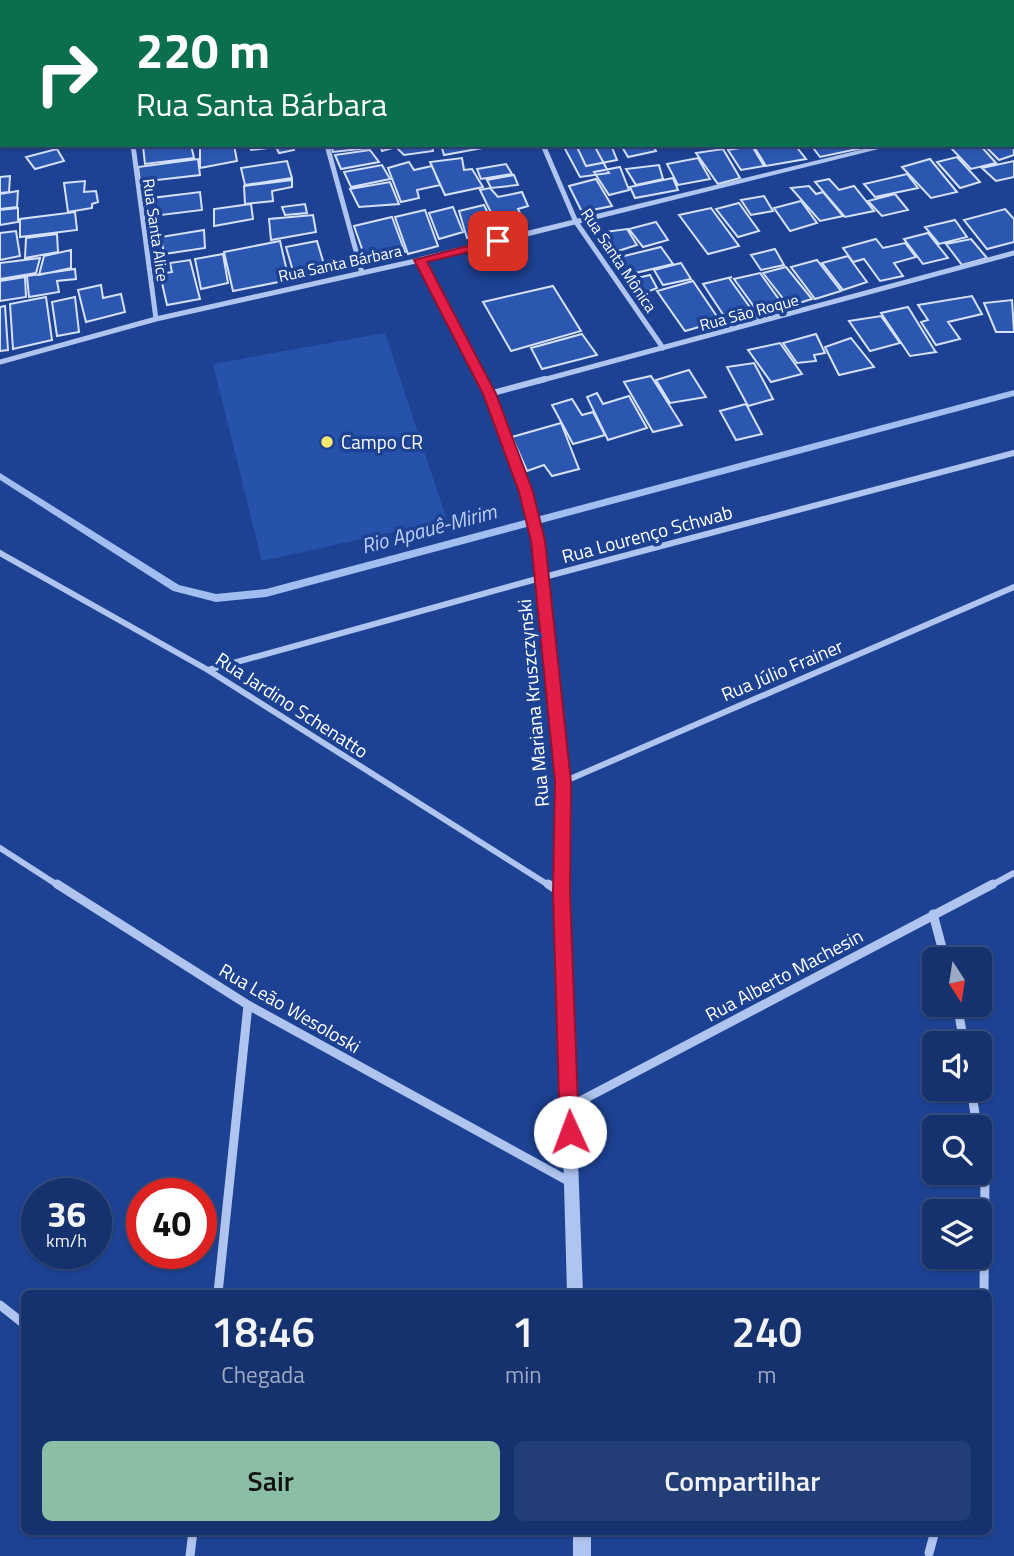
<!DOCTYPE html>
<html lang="pt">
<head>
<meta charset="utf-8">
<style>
  body { margin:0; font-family:"Titillium Web",sans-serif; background:#233e76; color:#f1f3f6; height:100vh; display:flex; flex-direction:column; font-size:26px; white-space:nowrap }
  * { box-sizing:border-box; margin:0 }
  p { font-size:23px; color:#9eaac2 }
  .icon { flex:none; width:38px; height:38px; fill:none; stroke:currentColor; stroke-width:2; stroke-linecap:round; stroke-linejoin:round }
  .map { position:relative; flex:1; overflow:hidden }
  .panel { position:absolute; left:21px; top:1290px; width:971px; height:245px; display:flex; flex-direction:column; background:#16326e; border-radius:10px; box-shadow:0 2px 5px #0004,0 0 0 2px #354d81 }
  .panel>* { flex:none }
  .top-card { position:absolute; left:0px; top:0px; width:1015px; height:147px; box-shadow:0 2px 5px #0004,0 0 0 2px #354d81; background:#0b6e4f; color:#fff; overflow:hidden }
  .needle { width:46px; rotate:168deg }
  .tools { position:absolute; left:922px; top:947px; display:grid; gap:14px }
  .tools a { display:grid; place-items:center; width:70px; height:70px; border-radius:10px; background:#16326e; box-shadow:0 2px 5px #0004,0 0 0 2px #354d81; font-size:35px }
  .speed { position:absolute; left:21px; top:1178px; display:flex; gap:14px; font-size:35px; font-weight:700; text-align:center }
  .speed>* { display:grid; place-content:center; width:91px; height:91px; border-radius:50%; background:#16326e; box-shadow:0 2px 5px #0004,0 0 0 2px #354d81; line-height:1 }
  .speed small { font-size:18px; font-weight:400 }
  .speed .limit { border:10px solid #d22; background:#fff; color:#111 }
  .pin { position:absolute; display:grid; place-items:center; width:60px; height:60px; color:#fff; margin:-30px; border-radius:14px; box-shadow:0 4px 10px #0006 }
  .me { position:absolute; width:77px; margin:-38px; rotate:358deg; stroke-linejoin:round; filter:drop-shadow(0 0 5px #0008) }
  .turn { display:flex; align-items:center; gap:24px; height:147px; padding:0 21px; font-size:32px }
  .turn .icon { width:91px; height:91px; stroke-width:2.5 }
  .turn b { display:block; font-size:49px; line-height:60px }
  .eta { display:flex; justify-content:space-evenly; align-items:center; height:119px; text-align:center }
  .eta b { font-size:42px; font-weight:600; line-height:49px }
  .primary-button { display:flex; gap:14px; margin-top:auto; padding:14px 21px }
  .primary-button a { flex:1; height:80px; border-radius:10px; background:#8abfa5; color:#111; font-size:28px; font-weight:600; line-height:80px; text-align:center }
  .primary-button a+a { background:#233e76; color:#f1f3f6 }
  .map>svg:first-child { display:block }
  .green { fill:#2652ac }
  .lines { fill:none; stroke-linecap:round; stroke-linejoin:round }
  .stream { fill:#a2bdf0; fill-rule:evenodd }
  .building { fill:#2c57b1; stroke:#d5e1fa; stroke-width:2 }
  .minor-far2 { stroke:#afc4ef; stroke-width:5 }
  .minor-far1 { stroke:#afc4ef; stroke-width:6 }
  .minor { stroke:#afc4ef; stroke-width:9 }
  .tertiary { fill:#afc4ef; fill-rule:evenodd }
  .route { fill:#e11d48; stroke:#92132f; stroke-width:2 }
  .poi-dot { fill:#fee66e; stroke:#1d4293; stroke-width:2.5 }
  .labels { text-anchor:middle; stroke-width:7; stroke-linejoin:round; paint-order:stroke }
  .far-street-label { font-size:16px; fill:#fff; stroke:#1d4293 }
  .poi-label { font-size:19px; fill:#fff; stroke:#1d4293; text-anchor:start }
  .street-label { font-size:19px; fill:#fff; stroke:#1d4293 }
  .water-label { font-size:21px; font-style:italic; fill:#bbcef5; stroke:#1d4293 }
</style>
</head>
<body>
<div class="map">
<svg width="1014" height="1556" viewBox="0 0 1014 1556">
  <rect width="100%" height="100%" fill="#1d4293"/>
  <path class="green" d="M385 333 447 520 262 561 213 364Z"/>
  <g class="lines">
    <path class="stream" d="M1014 390V396L266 597 216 602 173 591 0 480V473L179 585 216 594 266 589Z"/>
  </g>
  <path class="building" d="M1013 138 1014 155 999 160 984 145H1013Z
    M191 145 194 158 145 164 143 146Z
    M200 145H234L237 161 200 168Z
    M250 145H293L294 150 279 153 276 147 251 150Z
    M331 145H377V147L333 152Z
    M380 145H432L433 151 404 155 396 147 382 151Z
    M441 145H487L488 147 444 155Z
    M563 145H594L609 173 580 177Z
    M576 145H611L617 160 586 166Z
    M621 145H653L656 151 628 157Z
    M753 145H795L806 159 766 166Z
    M811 145H860L862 148 820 157Z
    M961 145H980L996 163 971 169 951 148Z
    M752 146 764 166 741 170 728 150Z
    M57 149 64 161 35 169 26 157Z
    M723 149 740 178 718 184 696 153Z
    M370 150 379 162 341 169 335 155Z
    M957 157 980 182 960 188 937 162Z
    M462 158 464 170 472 169 483 187 445 195 430 162Z
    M698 158 710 179 678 185 667 164Z
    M198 159 200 175 140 182 138 167Z
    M930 159 957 192 931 198 902 167Z
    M287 161 292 178 245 185 241 168Z
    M1014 161V177L996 181 982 168Z
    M409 162 414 170 432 166 440 185 417 190 419 198 401 202 388 168Z
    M506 164 512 174 481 179 477 169Z
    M382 165 390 179 351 187 344 172Z
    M659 165 663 179 636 185 626 169Z
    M620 167 629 190 609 195 594 172Z
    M907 174 918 188 875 197 864 184Z
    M514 175 518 185 491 188 487 180Z
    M10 176 9 192 0 193V177Z
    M673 178 678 190 635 198 630 187Z
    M596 179 612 206 582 212 569 186Z
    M829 179 839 190 854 186 874 211 845 217 815 182Z
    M292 180V187L272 191 273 201 245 204 244 186Z
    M85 181 84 192 96 191 98 202 92 204V208L68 212 64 183Z
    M390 182 399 204 359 207 350 189Z
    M809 186 816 194 823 192 843 216 820 221 791 188Z
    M490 188 498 197 522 192 528 206 518 209 526 227 501 233 480 190Z
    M18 191 17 207 0 209V194Z
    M200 192 202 210 153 216 152 198Z
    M895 194 908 210 882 216 868 201Z
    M764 196 773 211 751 215 741 200Z
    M801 201 817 223 790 231 774 208Z
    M739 203 759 231 738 237 716 209Z
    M251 204 253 219 214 226V209Z
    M305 204 307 213 285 215 282 207Z
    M484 205 496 230 467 238 459 211Z
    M453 207 463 232 439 239 429 213Z
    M18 208V222L0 225V210Z
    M711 208 739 246 708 254 679 215Z
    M1005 209 1014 219V242L987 249 964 220Z
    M425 210 438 246 408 254 395 217Z
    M75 212 77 230 20 237V219Z
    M313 215 316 232 271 240 269 219Z
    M392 217 405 252 367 263 354 226Z
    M955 220 967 237 939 244 925 227Z
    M656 222 668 240 643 247 629 229Z
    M627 229 637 245 618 251 605 232Z
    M204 230 205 248 164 254 161 237Z
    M16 231 20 256 0 260V233Z
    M928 233 948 258 923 264 904 239Z
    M57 234 58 252 25 258 26 238Z
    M876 239 883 248 905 243 916 257 894 263 903 276 880 281 864 259 853 262 843 248Z
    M971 239 987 258 962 265 946 244Z
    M280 241 289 280 233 291 224 252Z
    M317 241 326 271 295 278 286 247Z
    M661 247 673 264 627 275 616 258Z
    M775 249 784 265 761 270 751 255Z
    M71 250V268L39 275 44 256Z
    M223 254 228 283 201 289 195 259Z
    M848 256 867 282 843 290 822 263Z
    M40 258 36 273 0 279V263Z
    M190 260 200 299 167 305 160 274 172 272 170 263Z
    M817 260 841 291 815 299 791 267Z
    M681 263 691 279 663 285 654 270Z
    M786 267 812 299 789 306 763 273Z
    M75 269 76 279 57 281 59 292 29 297 27 276Z
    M760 273 788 312 763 319 734 279Z
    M650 275 657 288 637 296 625 281Z
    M25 277 26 297 0 301V281Z
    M732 277 729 278 759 320 732 328 703 284Z
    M693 281 720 321 685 331 657 291Z
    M101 285 103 298 121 294 125 312 86 322 78 290Z
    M553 286 581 331 511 351 483 302Z
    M972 296 982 314 948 322 960 339 936 345 921 322 928 320 918 305Z
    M46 297 52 340 13 349 10 304Z
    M75 297 79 332 57 336 52 302Z
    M1012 300 1014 332H996L984 303Z
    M5 306 8 350 0 351V307Z
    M908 307 935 351 936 352 910 356 881 313Z
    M881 316 900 343 870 351 849 321Z
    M582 334 597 355 542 369 531 348Z
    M816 334 825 353 814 355 816 361 797 363 783 343Z
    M851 338 874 367 839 375 825 347Z
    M780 343 802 374 771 382 748 350Z
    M754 363 773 399 748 406 727 367Z
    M689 370 706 397 670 403 656 380Z
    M651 376 682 425 653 432 624 382Z
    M597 393 603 404 629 396 647 428 608 440 587 397Z
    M572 399 582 415 593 412 605 435 573 444 552 405Z
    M746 404 762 434 736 440 720 411Z
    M561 423 579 469 552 476 544 465 527 471 512 437Z"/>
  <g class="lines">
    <path class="minor-far2" d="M699 0 702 2
      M644 2 656 0
      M133 145 156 319
      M327 145 362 273
      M543 145 576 222 663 348
      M0 362 156 319 420 260
      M539 381 1014 253"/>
    <path class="minor-far1" d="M489 394 545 379
      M0 553 208 670 550 886
      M208 670 544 577 1014 453
      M563 782 1014 587
      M0 848 59 886
      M990 886 1014 873"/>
    <path class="minor" d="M57 884 248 1005 572 1183
      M548 884 562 893
      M933 914 945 959
      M957 1004 964 1043
      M971 1088 977 1127
      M569 1107 993 884
      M980 1145 985 1174 984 1293
      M218 1293 248 1005
      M0 1305 24 1324
      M929 1553 935 1531
      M190 1556 193 1531"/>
    <path class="tertiary" d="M1013 113H1014V117H1013Z
      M880 145H895L425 262 494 394 531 492 544 541 569 782 568 893 583 1293H567L556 893 557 782 534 541 521 492 484 394 416 260 420 257Z
      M573 1531H591V1556H573Z"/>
  </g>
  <path class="route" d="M498 238 504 241 502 244 427 262 496 394 533 492 545 541 571 782 570 893 579 1132 576 1139 570 1142 563 1139 560 1132 553 893 555 782 531 541 519 492 483 394 414 260Z"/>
  <circle class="poi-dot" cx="327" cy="442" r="7"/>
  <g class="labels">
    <g class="far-street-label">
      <text transform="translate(156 230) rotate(82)" y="6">Rua Santa Alice</text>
      <text transform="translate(619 260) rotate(56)" y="6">Rua Santa Mônica</text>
      <text transform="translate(340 263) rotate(-12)" y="6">Rua Santa Bárbara</text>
      <text transform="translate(749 312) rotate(-15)" y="6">Rua São Roque</text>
    </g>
    <g class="poi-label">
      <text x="341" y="449">Campo CR</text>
    </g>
    <g class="street-label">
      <text transform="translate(647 534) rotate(-15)" y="7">Rua Lourenço Schwab</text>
      <text transform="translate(782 670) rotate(-23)" y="7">Rua Júlio Frainer</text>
      <text transform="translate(533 703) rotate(-95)" y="7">Rua Mariana Kruszczynski</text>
      <text transform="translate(292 705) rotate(33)" y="7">Rua Jardino Schenatto</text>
      <text transform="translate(784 975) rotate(-28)" y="7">Rua Alberto Machesin</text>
      <text transform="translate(290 1008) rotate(30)" y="7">Rua Leão Wesoloski</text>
    </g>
    <g class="water-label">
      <text transform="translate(429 529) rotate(-15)" y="7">Rio Apauê-Mirim</text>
    </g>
  </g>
</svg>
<div class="tools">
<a><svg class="needle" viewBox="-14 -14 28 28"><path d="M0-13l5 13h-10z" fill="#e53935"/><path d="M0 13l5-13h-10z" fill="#9eaac2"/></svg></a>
<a><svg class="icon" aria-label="sound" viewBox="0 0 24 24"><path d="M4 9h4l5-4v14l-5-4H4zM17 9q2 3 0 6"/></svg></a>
<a><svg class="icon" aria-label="search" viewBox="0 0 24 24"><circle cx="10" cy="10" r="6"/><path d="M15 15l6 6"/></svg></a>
<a><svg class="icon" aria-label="layers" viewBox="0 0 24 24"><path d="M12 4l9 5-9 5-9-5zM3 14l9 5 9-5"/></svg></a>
</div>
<div class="speed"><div>36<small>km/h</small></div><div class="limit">40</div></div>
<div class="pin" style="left:498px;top:241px;background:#d93025"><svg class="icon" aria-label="arrive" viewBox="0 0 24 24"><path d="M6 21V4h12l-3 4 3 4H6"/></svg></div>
<svg class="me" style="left:570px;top:1132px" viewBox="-20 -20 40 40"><circle r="19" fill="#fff"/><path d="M0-13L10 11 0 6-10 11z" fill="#e11d48"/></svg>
<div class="top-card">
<div class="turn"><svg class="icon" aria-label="right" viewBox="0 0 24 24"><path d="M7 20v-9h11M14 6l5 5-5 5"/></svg><div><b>220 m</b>Rua Santa Bárbara</div></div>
</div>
<section class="panel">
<div class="eta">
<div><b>18:46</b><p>Chegada</p></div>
<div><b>1</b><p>min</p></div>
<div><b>240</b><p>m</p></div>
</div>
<div class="primary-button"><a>Sair</a><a>Compartilhar</a></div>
</section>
</div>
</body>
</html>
